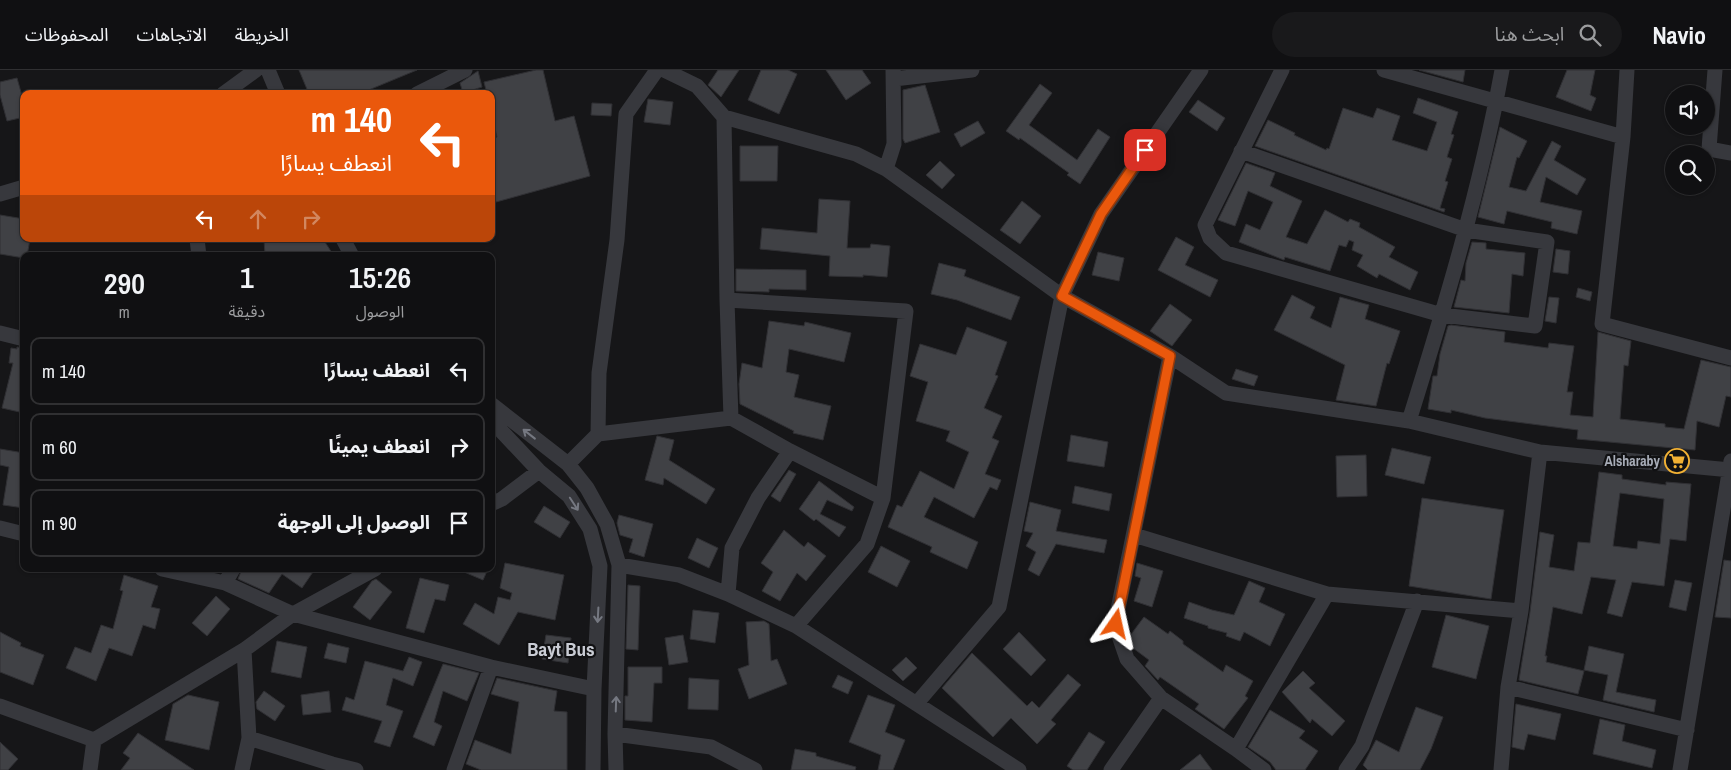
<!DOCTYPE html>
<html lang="ar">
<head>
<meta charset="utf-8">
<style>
  body { margin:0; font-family:"Archivo Narrow","Noto Sans Arabic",sans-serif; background:#19191b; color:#f1f3f6; direction:rtl; height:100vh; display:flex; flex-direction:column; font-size:19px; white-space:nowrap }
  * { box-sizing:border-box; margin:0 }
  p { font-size:16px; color:#9c9d9f }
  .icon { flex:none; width:28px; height:28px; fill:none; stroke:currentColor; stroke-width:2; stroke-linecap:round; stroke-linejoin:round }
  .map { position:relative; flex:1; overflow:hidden; direction:ltr }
  .panel { position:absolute; left:20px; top:182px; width:475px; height:320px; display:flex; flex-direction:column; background:#101012; border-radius:10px; box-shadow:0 1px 4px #0004,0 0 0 1px #303032; direction:rtl }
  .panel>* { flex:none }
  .guide { position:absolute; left:20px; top:20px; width:475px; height:152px; border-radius:10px; box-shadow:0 1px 4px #0004,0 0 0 1px #303032; direction:rtl; background:#ea580c; color:#fff; overflow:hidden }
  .tools { position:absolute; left:1665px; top:15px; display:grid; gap:10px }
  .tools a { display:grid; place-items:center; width:50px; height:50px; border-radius:50%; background:#101012; box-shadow:0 1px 4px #0004,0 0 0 1px #303032; font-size:25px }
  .pin { position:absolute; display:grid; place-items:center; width:42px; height:42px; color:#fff; margin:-21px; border-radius:10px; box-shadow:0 2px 8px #0006 }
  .me { position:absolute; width:55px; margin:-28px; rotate:11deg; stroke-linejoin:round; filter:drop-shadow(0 0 4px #0008) }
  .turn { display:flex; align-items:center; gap:18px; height:105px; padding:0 20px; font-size:22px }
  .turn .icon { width:65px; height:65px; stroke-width:2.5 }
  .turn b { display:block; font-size:35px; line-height:42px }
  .lanes { display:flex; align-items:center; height:48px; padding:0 20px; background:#0003; justify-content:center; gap:25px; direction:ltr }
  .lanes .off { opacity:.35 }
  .eta { display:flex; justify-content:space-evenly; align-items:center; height:85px; text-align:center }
  .eta b { font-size:30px; font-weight:600; line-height:35px }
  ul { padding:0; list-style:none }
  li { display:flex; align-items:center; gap:15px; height:68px; margin:0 10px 8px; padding:0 10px; border:2px solid #303032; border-radius:10px }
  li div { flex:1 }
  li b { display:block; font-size:19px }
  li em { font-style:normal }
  header { display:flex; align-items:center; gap:30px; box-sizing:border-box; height:70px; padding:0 25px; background:#101012; border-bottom:1px solid #303032 }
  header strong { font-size:24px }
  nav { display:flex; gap:28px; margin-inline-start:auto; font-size:18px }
  .search { width:350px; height:45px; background:#19191b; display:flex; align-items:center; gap:12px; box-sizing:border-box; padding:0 18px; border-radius:28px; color:#9c9d9f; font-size:19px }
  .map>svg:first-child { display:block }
  .building { fill:#404145; stroke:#303034; fill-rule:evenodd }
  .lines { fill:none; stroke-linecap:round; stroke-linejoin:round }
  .minor { stroke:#37383d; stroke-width:15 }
  .oneway { stroke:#757881 }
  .route-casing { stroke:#983908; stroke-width:12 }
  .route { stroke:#ea580c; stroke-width:9 }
  .labels { text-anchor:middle; stroke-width:4.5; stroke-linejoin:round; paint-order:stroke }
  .poi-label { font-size:14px; font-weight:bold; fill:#a8adb8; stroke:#111113; text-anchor:end }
  .district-label { font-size:19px; font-weight:bold; fill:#c9ccd4; stroke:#111113 }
</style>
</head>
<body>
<header>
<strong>Navio</strong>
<div class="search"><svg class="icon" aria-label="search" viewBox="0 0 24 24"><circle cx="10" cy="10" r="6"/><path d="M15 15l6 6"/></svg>ابحث هنا</div>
<nav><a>الخريطة</a><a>الاتجاهات</a><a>المحفوظات</a></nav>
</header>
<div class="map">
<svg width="1731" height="700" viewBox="0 0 1731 700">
  <rect width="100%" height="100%" fill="#161618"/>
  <path class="building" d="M299 0H417L359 24H309Z
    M536 0H543L555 51 574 46 590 106 496 132 491 114V69L497 67 491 42V24H487L484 12Z
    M718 0H739L721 27 708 15Z
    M761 0H788L797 4 779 44 748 30Z
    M826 0H862L871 13 846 30Z
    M1419 0H1465L1463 12Z
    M1567 0H1595L1590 25 1596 28 1591 41 1556 27Z
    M478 1 482 17 463 23 460 13Z
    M17 8 24 33V47L7 51 0 25V12Z
    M1040 14 1052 23 1029 55 1077 90 1098 59 1110 67 1080 114 1067 105 1069 103 1020 68 1019 70 1006 61Z
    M925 15 940 62 905 73 903 69V20Z
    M1418 28 1458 42 1451 64 1454 65 1447 87 1452 89 1445 111 1448 112 1440 138 1445 139 1444 142 1255 76 1268 50 1295 63 1294 65 1326 80 1327 78 1329 79 1343 38 1373 48 1377 38 1400 46 1392 70 1427 81 1437 52 1413 43Z
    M648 29 673 32 670 55 644 52Z
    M1198 30 1225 48 1217 61 1189 42Z
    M592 33 612 34 611 46 591 45Z
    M978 51 985 63 961 77 954 64Z
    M1500 57 1527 71 1519 88 1517 87 1509 117 1526 121 1552 71 1561 76 1554 90 1586 109 1577 125 1546 107 1540 132 1582 141 1577 164 1551 158 1552 152 1507 141 1504 154 1478 147Z
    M740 76H778L777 111H740Z
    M940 91 955 105 942 119 926 105Z
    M1246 93 1275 103 1270 116 1302 131 1286 167 1307 174 1325 140 1348 152 1350 149 1360 153 1359 157 1395 177 1389 187 1418 202 1410 220 1379 204 1377 208 1357 196 1363 185 1352 180 1354 172 1349 170 1346 177 1339 175 1330 201 1285 187 1284 190 1239 172 1246 154 1260 160 1273 132 1248 121 1235 156 1218 150Z
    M819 129 850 131 847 178H870L871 174 890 176 887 207 863 205V207L829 206 830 186 760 179 762 158 817 163Z
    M1022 131 1041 146 1020 174 1000 160Z
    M0 145 24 149V169H30L27 186H24V188L0 184Z
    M1176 167 1194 177 1185 195 1218 210 1210 227 1158 200Z
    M264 169H323L334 186H265Z
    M1472 172 1486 173V179L1525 183 1523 206 1512 204 1509 243 1454 237 1461 210 1465 211 1466 193Z
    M1556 179 1570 181 1568 204 1553 202Z
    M1098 182 1124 188 1119 211 1092 205Z
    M939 193 966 200 964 206 1020 227 1011 250 957 230 931 224Z
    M736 199 806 200V220L769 219V222L736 221Z
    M1578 218 1592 222 1590 231 1576 227Z
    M1292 225 1315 237 1310 248 1331 258 1340 227 1369 235 1365 249 1400 261 1389 294 1387 293 1376 336 1336 330 1345 295 1274 260Z
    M1549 227 1559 228 1556 253 1545 251Z
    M1170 234 1192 250 1172 276 1150 261Z
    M769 251 804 256 805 252 851 263 844 292 789 279 786 302 799 305 794 327 831 336 823 370 793 363 794 361 740 334 739 314 742 293 762 298Z
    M1451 255 1505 262 1504 272 1548 278 1549 273 1574 276 1567 322H1573L1570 345 1593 347 1598 262 1631 271 1628 296 1624 295 1620 349 1665 354V357L1684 359 1701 290 1731 297V327L1726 326 1719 357 1697 351 1695 380 1577 369 1578 360 1485 348 1451 340V343L1428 339 1433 306H1437L1440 284 1448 256Z
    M967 257 1007 272 995 305 998 306 984 338 1002 346 992 368 999 371 985 404 1001 410 997 420 990 417 974 448 934 427 924 447 978 472 967 499 930 482 932 477 888 457 897 435 902 437 920 401 954 419 969 382 946 371 950 361 916 351 928 312 910 306 920 274 956 285Z
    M17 277 24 278V343L2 338 13 293H9L11 278 17 279Z
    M1236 299 1258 306 1254 316 1232 309Z
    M1071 365 1108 372 1104 397 1067 391Z
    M657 366 674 370 669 390 715 419 706 434 664 408 663 415 645 410Z
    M1392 378 1431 387 1424 414 1385 405Z
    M0 379 24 383V438L3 435 9 397 0 395Z
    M1366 385 1367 426 1337 427 1336 386Z
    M789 400 796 404 780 432 771 426Z
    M1599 402 1622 405V409L1666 415V412L1691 414 1686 471 1670 469 1664 516 1632 512 1622 547 1607 543 1616 510 1591 507 1582 544 1553 537 1545 586H1547L1546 592 1584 601 1578 624 1519 610 1530 542 1540 462 1554 465 1549 497 1574 501 1578 472 1590 473ZM1620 423 1664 429 1660 474 1638 471 1637 479 1613 476Z
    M819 411 854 437 852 441 827 430 820 444 846 457 839 467 816 449 814 451 799 439Z
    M1075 416 1112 424 1109 441 1072 433Z
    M1422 428 1504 440 1491 529 1409 516Z
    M1030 432 1061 440 1056 461 1107 470 1104 483 1056 474 1039 506 1028 500 1036 482 1026 476 1033 463 1024 461Z
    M544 436 570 452 560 468 534 452Z
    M619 445 653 454 644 487 629 482 633 469 620 465 617 453Z
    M784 460 804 477 808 472 826 486 806 511 797 503 780 531 762 521 773 502 761 493Z
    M697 468 718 478 709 498 688 488Z
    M881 476 910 491 897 517 868 502Z
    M1724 490 1731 491V548L1715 547Z
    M505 493 564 505 555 550 518 542 499 575 463 554 475 533 494 544 498 527 510 530 512 523 500 518Z
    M1137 493 1163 501 1152 537 1134 531 1141 508 1135 506Z
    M242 499H315L302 518 282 504 269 523 238 509Z
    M457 499H488L483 510Z
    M124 505 158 516 151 537 160 539 155 559 143 555 132 586 109 578 96 611 66 598 75 577 91 583 101 555 113 559 123 521 120 520Z
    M420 508 449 515 445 531 435 529 424 563 406 558Z
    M376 509 392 522 370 550 353 537 372 511Z
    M1675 510 1692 513 1686 541 1669 537Z
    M1249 511 1265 518 1259 532 1285 544 1270 576 1244 562 1240 571 1226 566 1227 563 1208 558V556L1184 548 1189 532 1212 540 1234 545Z
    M628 515 640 516 638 580 626 579Z
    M216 526 230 539 207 566 192 553Z
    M693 540 719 543 715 573 690 569Z
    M1446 545 1489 556 1476 609 1432 597Z
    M1144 547 1168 564 1170 561 1183 571V574L1223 602 1226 595 1253 611 1245 626 1248 628 1224 659 1195 639 1199 634 1160 607 1158 610 1145 596 1149 590 1133 578 1129 567Z
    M764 551 769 554 771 591 777 589 787 614 749 629 738 599 749 595 746 552Z
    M0 562 21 573 20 576 44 585 33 615 0 602Z
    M1019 562 1046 590 1031 606 1003 579Z
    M546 565 571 568 568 593 542 589Z
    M683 565 688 592 669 595 665 568Z
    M277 571 307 577 301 608 271 602Z
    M328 573 349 578 346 593 324 588Z
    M1589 576 1624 584 1616 622 1656 630 1654 642 1603 630 1608 605 1584 600Z
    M972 583 1027 636 1032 631 1039 638 1068 604 1081 615 1051 650 1056 654 1037 674 1011 648 993 667 942 618Z
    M409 587 422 592 413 616 393 608 386 635 403 641 390 677 374 672 382 651 342 640 346 627 354 630 365 591 403 601Z
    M906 587 917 598 903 611 892 600Z
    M443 594 479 603 467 631 443 621 434 652 442 656 434 676 413 667Z
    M628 597H662V613H654L652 652 625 650V626H628Z
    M1303 601 1315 613 1309 618 1345 651 1332 666 1312 649 1310 653 1282 622Z
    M838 605 853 612 848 624 832 617Z
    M497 608 557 621 554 641 567 642V700H481L466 694 475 670 511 684 519 632 491 624Z
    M689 608 719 610 718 640 688 639Z
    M264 621 285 636 275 651 257 639 256 632Z
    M329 621 331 642 303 645 301 625Z
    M188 625 219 632 209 680 165 670 173 634Z
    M868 625 895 635 885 662 905 670 893 700H878L881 685 849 672Z
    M1516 634 1561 644 1555 670 1528 664 1524 680 1512 677Z
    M1416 637 1443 647 1431 679 1420 700H1368L1363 695 1376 670 1399 682Z
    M1270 640 1305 661 1299 668 1318 681 1305 700H1276L1270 692 1248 677Z
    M1600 649 1625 655 1622 671 1656 680 1652 698 1593 684Z
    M1089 662 1105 672 1087 700H1073L1067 696Z
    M138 663 194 700H121L130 688 123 683Z
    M0 672 18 689 8 700H0Z
    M795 679 816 683V686L856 697 855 700H791Z
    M1200 684 1212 700H1180Z"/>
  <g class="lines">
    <path class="minor" d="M268 0 278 24
      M664 0 697 16 724 47 856 84 886 99 1062 226 1170 286 1226 323 1409 351 1540 382 1731 400
      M1384 0 1623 67
      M1627 0 1623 67 1602 254 1731 288
      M1715 0 1709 79 1731 83
      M894 9 972 0
      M223 24 256 0
      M417 24 465 0
      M724 47 727 230 731 348 790 381 883 428
      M1241 81 1466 160 1547 172 1535 256 1442 245 1226 183 1210 168 1205 155 1282 0
      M886 99 894 74 893 0
      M0 124 24 117
      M197 169 199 186
      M343 169 352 186
      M727 230 906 241 883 428 867 474 796 556
      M0 263 24 269
      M1170 286 1115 554 1127 589 1161 628 1236 679 1264 700
      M491 334 568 394 587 418 607 454 619 495 615 664 616 700
      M491 350 539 401 569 426 590 459 600 496 594 619 593 700
      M1409 351C1445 236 1480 120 1502 0
      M598 364 731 348
      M568 394 598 364 599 303 617 170 626 44 657 0
      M491 434 502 429 539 401
      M0 458 24 464
      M1134 465 1327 524 1521 541
      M619 495 679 505 728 524 796 556 1019 700
      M162 499 225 513 293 544 491 597 594 619
      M225 513 233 499
      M728 524 732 478 758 428 790 381
      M1508 617 1687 660
      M917 633 999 537 1062 226 1101 144 1201 0
      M0 636 94 670 244 580 293 544 375 499
      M615 664 711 677 755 700
      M249 668 332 694 356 700
      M1236 679 1327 524
      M90 700 94 670
      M242 700 249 668 244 580
      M454 700 491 597
      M1111 700 1161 628
      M1346 700 1362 676 1417 531
      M1501 700 1508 617 1521 541 1540 382
      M1680 700 1731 391"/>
  </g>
  <defs><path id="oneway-shaft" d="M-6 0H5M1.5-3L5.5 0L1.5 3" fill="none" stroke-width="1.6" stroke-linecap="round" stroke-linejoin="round" transform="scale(1.25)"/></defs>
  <g class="oneway">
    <use href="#oneway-shaft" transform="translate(529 364) rotate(-142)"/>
    <use href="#oneway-shaft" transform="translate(574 434) rotate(57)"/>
    <use href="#oneway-shaft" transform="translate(598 545) rotate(93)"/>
    <use href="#oneway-shaft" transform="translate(616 634) rotate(-88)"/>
  </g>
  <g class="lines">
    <defs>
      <path id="route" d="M1116 554 1170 286 1062 226 1101 144 1145 80"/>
    </defs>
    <use href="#route" class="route-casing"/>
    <use href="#route" class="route"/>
  </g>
  <defs>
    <symbol id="supermarket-ring" viewBox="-11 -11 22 22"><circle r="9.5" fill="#111113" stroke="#f2b134" stroke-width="1.5"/><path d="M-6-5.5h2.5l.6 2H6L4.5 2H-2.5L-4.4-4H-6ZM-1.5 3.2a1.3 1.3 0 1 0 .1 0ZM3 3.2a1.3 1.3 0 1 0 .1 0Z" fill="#f2b134"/></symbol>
  </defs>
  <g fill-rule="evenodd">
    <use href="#supermarket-ring" x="1663" y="377" width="28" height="28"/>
  </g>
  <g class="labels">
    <g class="poi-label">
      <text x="1660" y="396">Alsharaby</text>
    </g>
    <g class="district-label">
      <text x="561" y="586">Bayt Bus</text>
    </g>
  </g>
</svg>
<div class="tools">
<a><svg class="icon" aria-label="sound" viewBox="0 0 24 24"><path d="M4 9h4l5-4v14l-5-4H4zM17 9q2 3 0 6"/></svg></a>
<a><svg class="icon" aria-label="search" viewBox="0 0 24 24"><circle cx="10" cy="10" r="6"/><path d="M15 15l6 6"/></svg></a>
</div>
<div class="pin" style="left:1145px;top:80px;background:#d93025"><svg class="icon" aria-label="arrive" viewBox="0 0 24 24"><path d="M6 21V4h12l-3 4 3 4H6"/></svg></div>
<svg class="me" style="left:1116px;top:554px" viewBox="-20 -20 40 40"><path d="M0-17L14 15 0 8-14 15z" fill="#ea580c" stroke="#fff" stroke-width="4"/></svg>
<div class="guide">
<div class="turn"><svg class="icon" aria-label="left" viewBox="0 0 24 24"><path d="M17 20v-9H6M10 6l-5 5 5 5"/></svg><div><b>140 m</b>انعطف يسارًا</div></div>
<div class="lanes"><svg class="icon" aria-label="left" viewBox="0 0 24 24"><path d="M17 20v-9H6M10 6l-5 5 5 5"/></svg><svg class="icon off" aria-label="ahead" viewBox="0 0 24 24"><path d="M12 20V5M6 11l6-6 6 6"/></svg><svg class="icon off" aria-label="right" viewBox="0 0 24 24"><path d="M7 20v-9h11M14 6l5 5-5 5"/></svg></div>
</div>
<section class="panel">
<div class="eta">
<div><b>15:26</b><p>الوصول</p></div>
<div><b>1</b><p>دقيقة</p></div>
<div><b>290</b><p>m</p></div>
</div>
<ul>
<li><svg class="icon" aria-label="left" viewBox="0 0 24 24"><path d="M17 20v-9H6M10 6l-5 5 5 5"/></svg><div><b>انعطف يسارًا</b></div><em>140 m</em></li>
<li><svg class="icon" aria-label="right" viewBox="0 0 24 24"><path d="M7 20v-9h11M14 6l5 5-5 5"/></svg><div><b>انعطف يمينًا</b></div><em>60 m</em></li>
<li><svg class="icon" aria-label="arrive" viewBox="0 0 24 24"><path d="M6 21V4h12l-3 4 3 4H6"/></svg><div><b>الوصول إلى الوجهة</b></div><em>90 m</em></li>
</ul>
</section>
</div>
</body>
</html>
